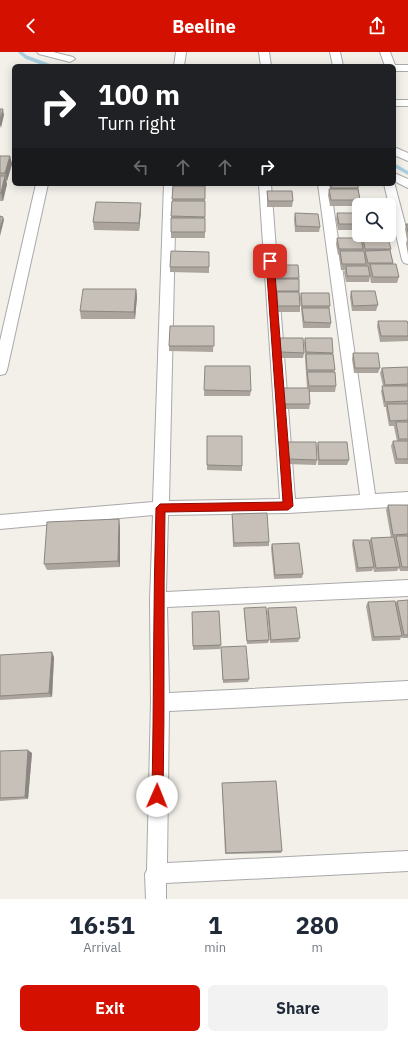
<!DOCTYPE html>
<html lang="en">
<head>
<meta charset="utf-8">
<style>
  body { margin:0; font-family:"IBM Plex Sans",sans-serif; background:#f2f2f3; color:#1f2937; height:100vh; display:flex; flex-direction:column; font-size:15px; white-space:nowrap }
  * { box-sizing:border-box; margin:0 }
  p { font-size:13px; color:#747a83 }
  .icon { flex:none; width:22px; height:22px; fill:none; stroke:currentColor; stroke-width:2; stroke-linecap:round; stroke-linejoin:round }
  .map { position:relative; height:847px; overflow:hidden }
  .drawer { display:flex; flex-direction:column; background:#fff; flex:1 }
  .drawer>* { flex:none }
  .top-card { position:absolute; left:12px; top:12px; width:384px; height:122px; border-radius:6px; box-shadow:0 2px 10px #0003; background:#202124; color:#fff; overflow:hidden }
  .fabs { position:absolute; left:352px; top:146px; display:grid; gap:8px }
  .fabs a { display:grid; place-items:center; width:44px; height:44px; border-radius:6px; background:#fff; box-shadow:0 2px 10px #0003; font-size:20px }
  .pin { position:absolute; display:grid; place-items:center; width:34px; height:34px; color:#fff; margin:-17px; border-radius:8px; box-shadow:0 2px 6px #0006 }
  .me { position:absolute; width:44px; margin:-22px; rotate:1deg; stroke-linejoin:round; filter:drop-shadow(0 0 3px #0008) }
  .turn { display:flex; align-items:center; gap:14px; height:84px; padding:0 20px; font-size:18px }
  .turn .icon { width:52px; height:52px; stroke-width:2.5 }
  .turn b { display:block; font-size:28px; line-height:34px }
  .lanes { display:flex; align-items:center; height:38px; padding:0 20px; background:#0003; justify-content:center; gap:20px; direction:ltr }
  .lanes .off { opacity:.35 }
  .eta { display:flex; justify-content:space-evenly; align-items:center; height:68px; text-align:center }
  .eta b { font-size:24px; font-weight:700; line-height:28px }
  .action { display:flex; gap:8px; margin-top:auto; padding:8px 20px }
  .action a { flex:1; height:46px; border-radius:6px; background:#d41100; color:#fff; font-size:16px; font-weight:700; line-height:46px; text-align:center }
  .action a+a { background:#f2f2f3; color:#1f2937 }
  header { display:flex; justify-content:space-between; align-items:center; height:52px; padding:0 20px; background:#d41100; color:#fff; font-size:18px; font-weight:700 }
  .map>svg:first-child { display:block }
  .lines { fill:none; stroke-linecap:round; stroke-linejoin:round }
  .stream { stroke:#a8cfe0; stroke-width:3.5 }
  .street-casing { stroke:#a9a9a9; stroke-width:2 }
  .street { fill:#fff; fill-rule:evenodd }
  .wall { fill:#aba59e }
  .shaded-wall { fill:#8b8681 }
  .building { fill:#c7c0b8; stroke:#8b8681 }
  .route { fill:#d41100; stroke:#8a0b00 }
</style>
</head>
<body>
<header><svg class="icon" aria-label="back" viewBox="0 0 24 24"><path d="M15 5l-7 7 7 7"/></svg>Beeline<svg class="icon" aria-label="share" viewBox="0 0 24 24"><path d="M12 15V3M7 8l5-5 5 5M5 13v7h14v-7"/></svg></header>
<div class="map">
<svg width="408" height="847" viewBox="0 0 408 847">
  <rect width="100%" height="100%" fill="#f2f0e9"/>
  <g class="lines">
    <path class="stream" d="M20 0 26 5 50 14
      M394 113 408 121"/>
    <defs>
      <path id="street" d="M37 0H53L73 5 75 7 70 10 39 2Z
        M176 0H186L184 14H174Z
        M259 0H269L271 14H261Z
        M330 0H340L343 14H333Z
        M380 0H390L395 13H408V19H394V14H385Z
        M394 48H408V54H394Z
        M394 95 408 101V109L394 103Z
        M394 121 408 127V136L394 129Z
        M394 130 408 183V212L404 211 402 208 384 132H394Z
        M36 132H48L7 318 5 322 0 323V289Z
        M164 132H176L169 449 280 447 259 132H271L295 447 360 443 318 132H330L375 442 408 440V454L288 461 168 463 166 540 408 528V544L167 555 169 641 408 629V647L169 659 167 811 408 799V819L166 831V847H146L145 822 147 818 151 650 150 548 153 463 0 477V463L153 450Z"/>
    </defs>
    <use href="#street" class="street-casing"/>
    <use href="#street" class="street"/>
  </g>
  <path class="wall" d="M0 104H10L12 112 7 129H6L7 132 3 149H0Z
    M265 132H287V133H266Z
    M289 132H312L311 133H289Z
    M329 132H358L360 148 358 154H330L328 143 329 137H330Z
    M173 134H205V186H171V164Z
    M267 139 293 149 292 155H267Z
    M141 151V159L139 179 94 178 93 170Z
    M295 161 320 175 319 180H295L294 167Z
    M337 161 359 166V178H338L336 167Z
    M406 172H408V203L406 191 407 188 405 177Z
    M337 186 362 190 363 186 391 197 390 199 393 211V212L399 225 397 231H371L369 218V217L370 224 369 230H346L344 220 345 218H341L339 205V203H338L336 192Z
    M209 200V221L170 220V215Z
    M273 213H298L300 254V260H277V245H274L272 219Z
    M136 237 137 245 135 267H81L80 259Z
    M351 239 378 253 376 259H352L350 245Z
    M301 241 330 254 329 258 331 271 330 276H303L300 246Z
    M378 269 408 272V289L380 290 377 274Z
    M214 274 213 300 169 299V294Z
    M280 286 304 301 303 306H280L279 291Z
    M305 286 333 301V302L336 334 335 340H309L310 352 309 357H283L282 341V336H307L304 291Z
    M353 301 380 316 378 321H354L352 307Z
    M205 314 251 339 250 344H204Z
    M408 315V412H395L391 394 393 389H397L394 375V374H389L386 357V355H384L381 339 383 334 380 321 382 316Z
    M207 384 242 414V419L207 418Z
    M287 390 317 408 316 413 287 412 286 395Z
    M318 390 349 408 347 413H318L317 395Z
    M388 453H408V519H400L399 516 397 519 374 520 373 516 372 519 356 520 352 492 353 488 369 490 371 486H391L386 458Z
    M232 462 269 490V494L233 495Z
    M120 474V515L47 518 44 512Z
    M272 492 303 522 302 526 274 527 271 496Z
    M408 548V586H402L401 585 400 588 372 589 366 554 368 550 395 552 397 549Z
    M244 556 269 588 268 591 247 592 244 560Z
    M268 556 300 586 298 590 270 591 267 560Z
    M192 560 221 593 220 597 193 598Z
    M221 595 249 627 248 630 223 631Z
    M0 603 54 605 52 645 0 648Z
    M0 699 32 701 28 747 0 749Z
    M222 731 282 799 281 801 225 802Z"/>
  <path class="shaded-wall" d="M3 57 4 63 1 76 0 73V68Z
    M10 104 12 112 7 129 5 121Z
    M5 124 7 132 3 149 1 141Z
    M141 151V159L139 179V171Z
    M3 165 4 168 0 184V178Z
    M136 237 137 245 135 267 134 260Z
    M119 467 120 474V515L118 509Z
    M52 600 54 605 52 645 49 641Z
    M28 698 32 701 28 747 25 745Z"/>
  <path class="building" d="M0 57H3L0 68Z
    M0 104H10L5 121H0Z
    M0 124H5L1 141H0Z
    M331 132H358V136H331Z
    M173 134H205V147H172Z
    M329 137H358L360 148H331Z
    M267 139H292L293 149H268Z
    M172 149H205V165L171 164Z
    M96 150 141 151 139 171 93 170Z
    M295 161 318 162 320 175 296 174Z
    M337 161H358L359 166V172H339Z
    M0 164 3 165 0 178Z
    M171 166H205V180H171Z
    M406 172H408V180Z
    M337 186H361L363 197H339Z
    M363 186H388L391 197H365Z
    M390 198 393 211H368L365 199Z
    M171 199 209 200V215H170Z
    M340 199H364L366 212H342Z
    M370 212H396L399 225H373Z
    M273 213H298L299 226H273Z
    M346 214H368L370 224H347Z
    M274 227H299V239H274Z
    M83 237H136L134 260 80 259Z
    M351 239H375L378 253 353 254Z
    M277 240H299L300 254H278Z
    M301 241H329L330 254H302Z
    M302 256H329L331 271 304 270Z
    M378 269H407L408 272V284H381Z
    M170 274H214V294H169Z
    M280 286H303L304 301 281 300Z
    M305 286H332L333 301 306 300Z
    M353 301H378L380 316H355Z
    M306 302H333L335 318H307Z
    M205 314H250L251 339 204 338Z
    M408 315V332L385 333 382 316Z
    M307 320H335L336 334H309Z
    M382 334H408V349L385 350Z
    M282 336H309L310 352H283Z
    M387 352H408V368L390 369Z
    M396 370H408V387H399Z
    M207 384H242V414L207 413Z
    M393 389H408V407H397Z
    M287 390H316L317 408 288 407Z
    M318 390H347L349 408H319Z
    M388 453H408V482L393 483Z
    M267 461 269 490 234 491 232 462Z
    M119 467 118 509 44 512 47 470Z
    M396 484H408V515H402Z
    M394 485 400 515 376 516 371 486Z
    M353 488H369L374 515 358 516Z
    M299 491 303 522 275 523 272 492Z
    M408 548V583H404L397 549Z
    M395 549 402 584 374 585 368 550Z
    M266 555 269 588 247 589 244 556Z
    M296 555 300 586 271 588 268 556Z
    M219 559 221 593 193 594 192 560Z
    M246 594 249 627 223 628 221 595Z
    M52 600 49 641 0 644V603Z
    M28 698 25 745 0 746V699Z
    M276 729 282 799 226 801 222 731Z"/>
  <path class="route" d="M270 206 274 209 293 454 288 458 165 460C163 554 165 649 163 744L162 748 157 750 153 748 152 744C154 648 153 552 156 456L160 452 283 450 266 209Z"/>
</svg>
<div class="fabs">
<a><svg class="icon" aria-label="search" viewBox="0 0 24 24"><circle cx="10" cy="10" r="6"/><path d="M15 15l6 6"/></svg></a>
</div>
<div class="pin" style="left:270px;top:209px;background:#d93025"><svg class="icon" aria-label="arrive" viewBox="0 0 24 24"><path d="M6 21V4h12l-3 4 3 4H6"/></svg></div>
<svg class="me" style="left:157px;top:744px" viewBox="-20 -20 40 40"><circle r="19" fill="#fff"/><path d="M0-13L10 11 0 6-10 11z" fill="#d41100"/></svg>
<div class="top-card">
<div class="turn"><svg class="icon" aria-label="right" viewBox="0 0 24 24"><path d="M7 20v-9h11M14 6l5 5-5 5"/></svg><div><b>100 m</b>Turn right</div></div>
<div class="lanes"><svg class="icon off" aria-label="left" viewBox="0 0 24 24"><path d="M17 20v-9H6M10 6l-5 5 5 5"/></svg><svg class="icon off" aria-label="ahead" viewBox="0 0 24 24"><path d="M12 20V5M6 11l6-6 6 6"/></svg><svg class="icon off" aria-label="ahead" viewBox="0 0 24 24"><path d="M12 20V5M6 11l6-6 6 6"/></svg><svg class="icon" aria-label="right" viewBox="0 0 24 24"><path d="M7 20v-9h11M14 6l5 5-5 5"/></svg></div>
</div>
</div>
<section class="drawer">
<div class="eta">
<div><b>16:51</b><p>Arrival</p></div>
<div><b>1</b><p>min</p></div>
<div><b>280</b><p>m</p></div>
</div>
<div class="action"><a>Exit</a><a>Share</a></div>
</section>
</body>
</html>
